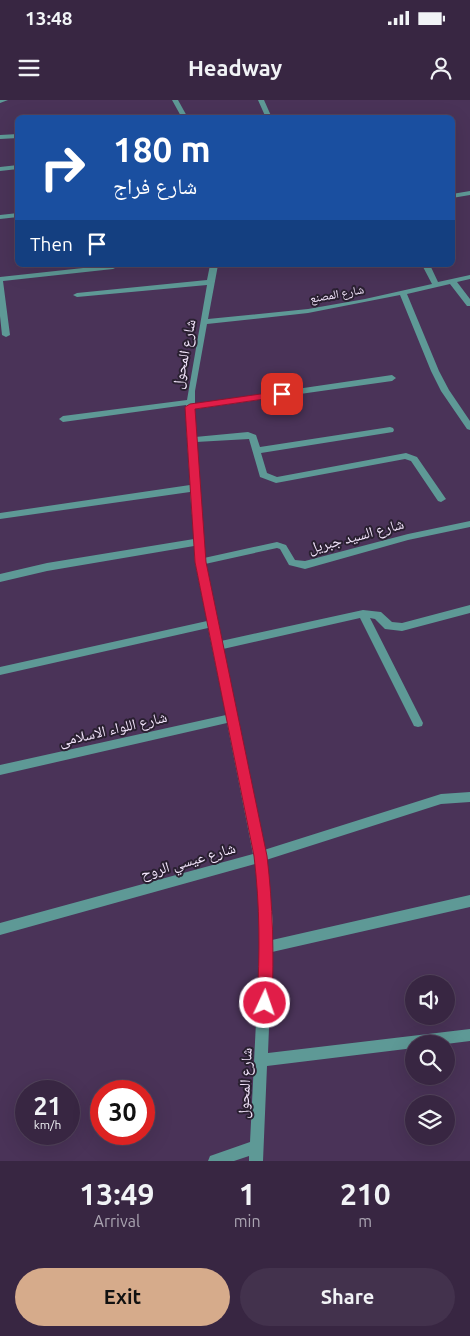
<!DOCTYPE html>
<html lang="en">
<head>
<meta charset="utf-8">
<style>
  body { margin:0; font-family:Ubuntu,"Noto Naskh Arabic",sans-serif; background:#43324d; color:#f1f3f6; height:100vh; display:flex; flex-direction:column; font-size:19px; white-space:nowrap }
  * { box-sizing:border-box; margin:0 }
  p { font-size:16px; color:#aba5b2 }
  .icon { flex:none; width:28px; height:28px; fill:none; stroke:currentColor; stroke-width:2; stroke-linecap:round; stroke-linejoin:round }
  .map { position:relative; height:1061px; overflow:hidden }
  .drawer { display:flex; flex-direction:column; background:#382642; flex:1 }
  .drawer>* { flex:none }
  .banner { position:absolute; left:15px; top:15px; width:440px; height:152px; border-radius:8px; box-shadow:0 5px 20px #0002,0 0 0 1px #52435b; background:#1a4fa0; color:#fff; overflow:hidden }
  .controls { position:absolute; left:405px; top:875px; display:grid; gap:10px }
  .controls a { display:grid; place-items:center; width:50px; height:50px; border-radius:50%; background:#382642; box-shadow:0 5px 20px #0002,0 0 0 1px #52435b; font-size:25px }
  .speed { position:absolute; left:15px; top:980px; display:flex; gap:10px; font-size:25px; font-weight:700; text-align:center }
  .speed>* { display:grid; place-content:center; width:65px; height:65px; border-radius:50%; background:#382642; box-shadow:0 5px 20px #0002,0 0 0 1px #52435b; line-height:1 }
  .speed small { font-size:12px; font-weight:400 }
  .speed .limit { border:8px solid #d22; background:#fff; color:#111 }
  .pin { position:absolute; display:grid; place-items:center; width:42px; height:42px; color:#fff; margin:-21px; border-radius:10px; box-shadow:0 2px 8px #0006 }
  .me { position:absolute; width:55px; margin:-28px; rotate:3deg; stroke-linejoin:round; filter:drop-shadow(0 0 4px #0008) }
  .turn { display:flex; align-items:center; gap:18px; height:105px; padding:0 15px; font-size:22px }
  .turn .icon { width:65px; height:65px; stroke-width:2.5 }
  .turn b { display:block; font-size:35px; line-height:42px }
  .then { display:flex; align-items:center; height:48px; padding:0 15px; background:#0003; gap:10px; font-size:19px }
  .eta { display:flex; justify-content:space-evenly; align-items:center; height:85px; text-align:center }
  .eta b { font-size:30px; font-weight:700; line-height:35px }
  .action { display:flex; gap:10px; margin-top:auto; padding:10px 15px }
  .action a { flex:1; height:58px; border-radius:30px; background:#d6ab8b; color:#111; font-size:20px; font-weight:700; line-height:58px; text-align:center }
  .action a+a { background:#43324d; color:#f1f3f6 }
  .status { display:flex; justify-content:space-between; align-items:center; height:35px; padding:0 25px; background:#382642; direction:ltr }
  .status svg { height:14px; fill:currentColor }
  header { display:flex; justify-content:space-between; align-items:center; height:65px; padding:0 15px; background:#382642; font-size:22px; font-weight:700 }
  .map>svg:first-child { display:block }
  .lines { fill:none; stroke-linecap:round; stroke-linejoin:round }
  .street { fill:#5e9996; fill-rule:evenodd }
  .route { fill:#e11d48; stroke:#92132f }
  .labels { text-anchor:middle; stroke-width:4; stroke-linejoin:round; paint-order:stroke }
  .far-street-label { font-size:12px; fill:#f3e5fc; stroke:#2a2031 }
  .street-label { font-size:15px; fill:#f3e5fc; stroke:#2a2031 }
</style>
</head>
<body>
<div class="status"><b>13:48</b><svg viewBox="0 0 49 12"><path d="M0 12V9h3v3zM5 12V6h3v6zM10 12V3h3v9zM15 12V0h3v12zM26 1h20v11H26zM47 4h2v5h-2z"/></svg></div>
<header><svg class="icon" aria-label="menu" viewBox="0 0 24 24"><path d="M4 6h16M4 12h16M4 18h16"/></svg>Headway<svg class="icon" aria-label="person" viewBox="0 0 24 24"><circle cx="12" cy="8" r="4"/><path d="M4 21q1-7 8-7t8 7"/></svg></header>
<div class="map">
<svg width="470" height="1061" viewBox="0 0 470 1061">
  <rect width="100%" height="100%" fill="#4a3358"/>
  <g class="lines">
    <path class="street" d="M0 0H8L0 3Z
      M172 0H178L188 18H182Z
      M258 0H264L272 18H266Z
      M18 34V38L0 39V35Z
      M18 65V69L0 71V67Z
      M470 91V95L452 98V94Z
      M18 113V117L0 119V115Z
      M111 165 117 167 113 169 3 181 10 235 6 237 2 235 0 216V177Z
      M210 165H218L208 219 308 209 365 199 432 184 422 165H430L438 182 470 175V179L457 182 470 199V206H467L450 184 407 194 439 271 449 290 470 321V330L467 329 441 291 431 271 400 195 308 213 207 224 195 291V304L392 275 396 278 392 281 195 309V337L248 332 256 335 260 347 390 327 393 328 394 330 393 332 261 353 267 373 277 377 406 353 417 357 446 399 441 402 438 401 411 361 405 359 276 383 260 377 249 339 196 342 204 458 277 442 286 445 295 460 305 461 408 434 470 421V427L408 440 305 469 289 465 280 449 277 448 205 464 221 541 363 510 381 512 392 522 402 523 470 505V513L402 531 385 529 375 519 370 518 423 623 422 626 418 627 414 626 360 518 223 549 264 750 441 694 470 692V702L441 704 266 760 273 822 272 840 470 795V807L272 852 268 953 470 929V941L446 944H414V948L267 966 263 1061H249V1056L234 1061H208L210 1056 250 1042 261 822 255 764 0 835V823L253 754 227 623 0 675V665L226 615 208 528 0 575V567L207 521 195 462 194 446 47 471 0 482V474L47 463 194 439 190 392 0 419V413L190 385 186 323V305L63 322 59 319 63 316 187 300 207 185 77 197 73 195 77 193 207 180Z"/>
  </g>
  <path class="route" d="M282 291 286 294 285 296 195 309 206 462 267 756C273 806 274 854 272 903L270 908 265 911 260 908 257 903C260 854 260 806 254 756L195 462 185 307 190 304Z"/>
  <g class="labels">
    <g class="far-street-label">
      <text transform="translate(337 194) rotate(-10)" y="4">شارع المصنع</text>
    </g>
    <g class="street-label">
      <text transform="translate(184 254) rotate(-79)" y="5">شارع المحول</text>
      <text transform="translate(356 436) rotate(-15)" y="5">شارع السيد جبريل</text>
      <text transform="translate(113 629) rotate(-13)" y="5">شارع اللواء الاسلامى</text>
      <text transform="translate(188 761) rotate(-16)" y="5">شارع عيسي الروح</text>
      <text transform="translate(245 983) rotate(-87)" y="5">شارع المحول</text>
    </g>
  </g>
</svg>
<div class="controls">
<a><svg class="icon" aria-label="sound" viewBox="0 0 24 24"><path d="M4 9h4l5-4v14l-5-4H4zM17 9q2 3 0 6"/></svg></a>
<a><svg class="icon" aria-label="search" viewBox="0 0 24 24"><circle cx="10" cy="10" r="6"/><path d="M15 15l6 6"/></svg></a>
<a><svg class="icon" aria-label="layers" viewBox="0 0 24 24"><path d="M12 4l9 5-9 5-9-5zM3 14l9 5 9-5"/></svg></a>
</div>
<div class="speed"><div>21<small>km/h</small></div><div class="limit">30</div></div>
<div class="pin" style="left:282px;top:294px;background:#d93025"><svg class="icon" aria-label="arrive" viewBox="0 0 24 24"><path d="M6 21V4h12l-3 4 3 4H6"/></svg></div>
<svg class="me" style="left:265px;top:903px" viewBox="-20 -20 40 40"><circle r="17" fill="#e11d48" stroke="#fff" stroke-width="3"/><path d="M0-11L8 9 0 5-8 9z" fill="#fff"/></svg>
<div class="banner">
<div class="turn"><svg class="icon" aria-label="right" viewBox="0 0 24 24"><path d="M7 20v-9h11M14 6l5 5-5 5"/></svg><div><b>180 m</b>شارع فراج</div></div>
<div class="then">Then<svg class="icon" aria-label="arrive" viewBox="0 0 24 24"><path d="M6 21V4h12l-3 4 3 4H6"/></svg></div>
</div>
</div>
<section class="drawer">
<div class="eta">
<div><b>13:49</b><p>Arrival</p></div>
<div><b>1</b><p>min</p></div>
<div><b>210</b><p>m</p></div>
</div>
<div class="action"><a>Exit</a><a>Share</a></div>
</section>
</body>
</html>
